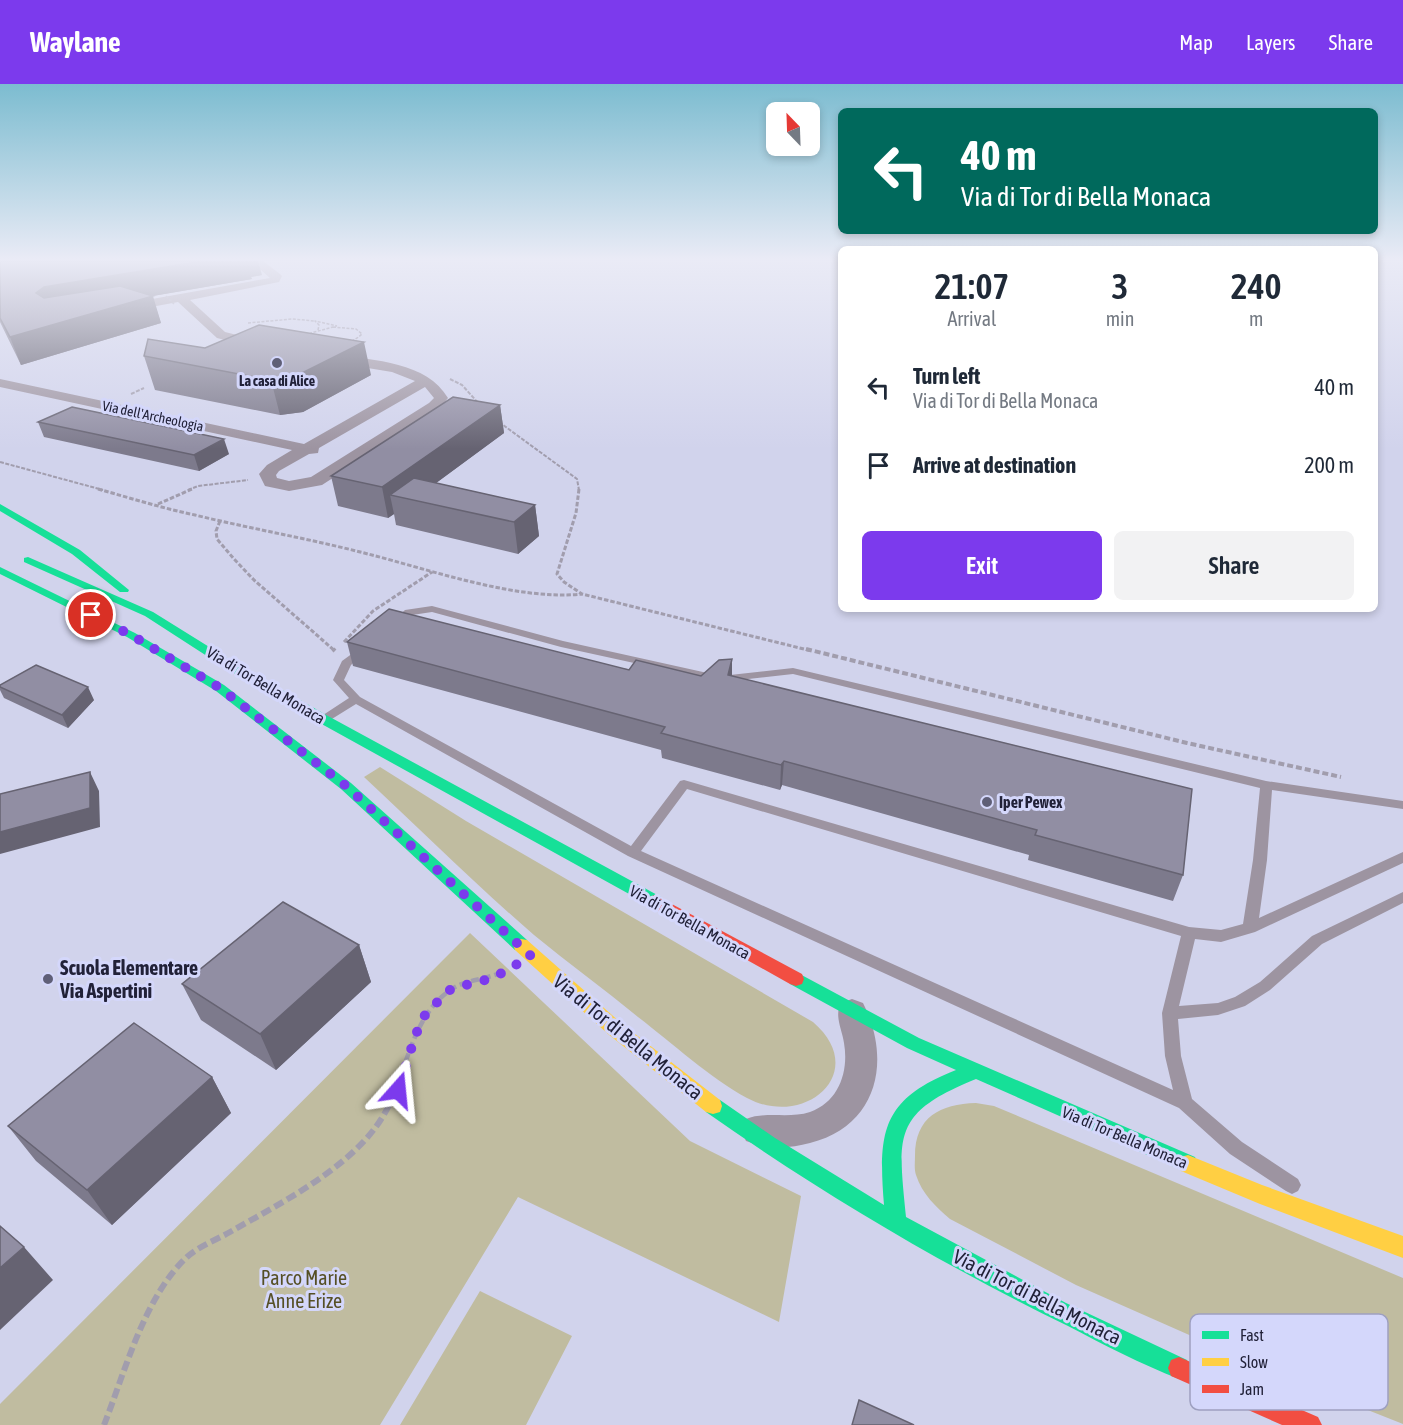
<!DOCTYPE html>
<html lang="en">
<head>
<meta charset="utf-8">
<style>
  body { margin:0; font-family:"Asap Condensed",sans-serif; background:#f2f2f3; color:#1f2937; height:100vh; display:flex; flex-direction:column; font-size:22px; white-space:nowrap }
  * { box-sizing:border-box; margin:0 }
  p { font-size:20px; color:#747a83 }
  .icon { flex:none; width:33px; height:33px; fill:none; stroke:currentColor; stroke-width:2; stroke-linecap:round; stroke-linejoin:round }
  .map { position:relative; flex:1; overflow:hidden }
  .drawer { position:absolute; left:838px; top:162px; width:540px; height:366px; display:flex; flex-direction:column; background:#fff; border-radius:9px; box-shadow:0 3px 9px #0003 }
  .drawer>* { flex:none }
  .guide { position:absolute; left:838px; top:24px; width:540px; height:126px; border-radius:9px; box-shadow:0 3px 9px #0003; background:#00695c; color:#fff; overflow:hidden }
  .needle { width:39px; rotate:337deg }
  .controls { position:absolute; left:766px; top:18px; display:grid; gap:12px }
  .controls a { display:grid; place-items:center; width:54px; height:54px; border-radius:9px; background:#fff; box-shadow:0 3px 9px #0003; font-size:30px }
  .pin { position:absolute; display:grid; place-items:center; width:51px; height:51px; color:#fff; margin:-26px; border:3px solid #fff; border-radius:50%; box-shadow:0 2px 6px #0007 }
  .me { position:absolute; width:66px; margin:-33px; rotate:18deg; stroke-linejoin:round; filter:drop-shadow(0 0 4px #0008) }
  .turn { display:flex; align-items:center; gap:21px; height:126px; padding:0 24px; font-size:27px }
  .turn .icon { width:78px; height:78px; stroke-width:2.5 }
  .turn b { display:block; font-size:42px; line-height:51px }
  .eta { display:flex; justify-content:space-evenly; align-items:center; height:102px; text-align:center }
  .eta b { font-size:36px; font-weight:600; line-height:42px }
  .cta { display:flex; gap:12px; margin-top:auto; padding:12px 24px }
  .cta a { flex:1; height:69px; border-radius:9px; background:#7c3aed; color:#fff; font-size:24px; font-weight:600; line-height:69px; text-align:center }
  .cta a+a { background:#f2f2f3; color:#1f2937 }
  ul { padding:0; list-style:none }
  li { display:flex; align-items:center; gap:18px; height:78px; padding:0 24px }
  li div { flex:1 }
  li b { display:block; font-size:22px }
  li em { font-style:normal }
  header { display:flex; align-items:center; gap:36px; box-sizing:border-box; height:84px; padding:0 30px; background:#7c3aed; color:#fff }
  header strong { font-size:28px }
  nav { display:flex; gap:33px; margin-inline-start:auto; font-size:21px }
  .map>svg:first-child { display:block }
  .green { fill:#c0bca0 }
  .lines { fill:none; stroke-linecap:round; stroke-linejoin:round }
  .path-far5 { stroke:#a19dad; stroke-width:1.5; stroke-dasharray:3 1.5; stroke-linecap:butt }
  .path-far4 { stroke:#a19dad; stroke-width:2; stroke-dasharray:4 1.5; stroke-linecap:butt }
  .path-far3 { stroke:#a19dad; stroke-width:3; stroke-dasharray:4.5 2; stroke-linecap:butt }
  .path-far2 { stroke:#a19dad; stroke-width:4; stroke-dasharray:6 3; stroke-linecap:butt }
  .path-far1 { stroke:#a19dad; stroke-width:4.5; stroke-dasharray:8 4; stroke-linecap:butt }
  .path { stroke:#a19dad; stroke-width:6; stroke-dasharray:10 4.5; stroke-linecap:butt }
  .lane { fill:#9d94a1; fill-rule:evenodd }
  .street { fill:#9d94a1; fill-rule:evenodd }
  .fast { fill:#16e098; fill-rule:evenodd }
  .slow { fill:#ffcf43; fill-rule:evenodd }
  .jam { fill:#f24e42; fill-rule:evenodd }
  .path-bridge { stroke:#a19dad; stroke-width:1.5; stroke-dasharray:3 1.5; stroke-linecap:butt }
  .wall { fill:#7d7a8c }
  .shaded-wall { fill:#666372 }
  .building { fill:#918ea3; stroke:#666372; stroke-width:1.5 }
  .route { stroke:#7c3aed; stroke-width:10; stroke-dasharray:0 18 }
  .poi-dot { fill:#5f5f77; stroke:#d4d7fb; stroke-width:2 }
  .labels { text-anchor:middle; stroke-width:6; stroke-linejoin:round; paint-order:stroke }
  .far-poi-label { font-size:14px; font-weight:bold; fill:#212138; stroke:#d4d7fb }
  .far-street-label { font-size:14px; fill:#212138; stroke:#d4d7fb }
  .street-label { font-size:16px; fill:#212138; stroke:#d4d7fb }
  .poi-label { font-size:16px; font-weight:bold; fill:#212138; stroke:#d4d7fb; text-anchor:start }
  .near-poi-label { font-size:20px; font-weight:bold; fill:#212138; stroke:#d4d7fb; text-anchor:start }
  .near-street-label { font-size:20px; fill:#212138; stroke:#d4d7fb }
  .near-park-label { font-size:20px; fill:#554f25; stroke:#d4d7fb }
  .key { fill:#d4d7fb; stroke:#9ea0c0; stroke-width:1.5 }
  .key-label { font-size:16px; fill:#212138 }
</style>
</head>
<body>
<header>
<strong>Waylane</strong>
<nav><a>Map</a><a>Layers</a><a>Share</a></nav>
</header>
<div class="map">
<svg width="1403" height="1341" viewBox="0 0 1403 1341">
  <rect width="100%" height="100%" fill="#d1d3ec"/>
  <path class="green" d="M380 683 466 737 813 938C871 988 805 1045 747 1014 711 995 671 958 638 933 604 905 568 879 534 851 476 801 421 746 364 693Z
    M470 849 690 1057 801 1112 779 1238 518 1113 380 1341H0V1320Z
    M976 1019 994 1022 1403 1194V1340L1282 1292 1076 1201 950 1135C936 1123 922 1110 916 1091 914 1085 915 1078 915 1072 915 1033 940 1020 976 1019Z
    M480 1207 572 1252 526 1341H400Z"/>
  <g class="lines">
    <path class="path-far5" d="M248 239 292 235 315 237
      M333 243 356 245 362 250C347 264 322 267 305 255L311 249Z
      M318 246 319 241 315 237 337 242"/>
    <path class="path-far4" d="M450 295 462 301 480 321
      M131 310 144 304
      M499 338 577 395 579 406
      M0 378 103 406
      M188 406 198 402 248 396"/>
    <path class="path-far3" d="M98 405C130 414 162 424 195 431 252 445 311 455 368 470 431 486 518 517 582 510
      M579 405 576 429 557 490 564 498 582 510 812 567
      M158 420 192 405
      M220 437 216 447 217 455 234 475 254 496 335 567
      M344 558 373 527 432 488"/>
    <path class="path-far2" d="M333 565 335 567
      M806 565 1187 659 1341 693"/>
    <path class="path-far1" d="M389 1022C407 984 413 930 452 905 467 895 487 896 504 887"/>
    <path class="path" d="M104 1341C125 1288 144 1213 187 1173 199 1162 216 1156 230 1148 284 1117 362 1079 389 1021"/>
    <path class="lane" d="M432 522 563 557 721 592 793 584 1266 697 1403 717V725L1272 706 1267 776 1259 834 1403 768V779L1255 848 1221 858 1195 855 1179 922 1218 919 1235 913 1260 898 1312 852 1403 808V819L1322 860 1270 906 1245 922 1218 931 1178 935 1181 972 1192 1015 1242 1058 1298 1095 1301 1101 1298 1107 1292 1110 1286 1107 1230 1070 1179 1024 628 772 356 620 327 638 323 639 317 635 349 614 333 596 342 577 364 561 369 564 351 581 344 596 360 613 631 762 680 697 684 696 1189 843 1221 846 1243 840 1253 776 1260 704 793 590 721 598 561 563 432 528 412 531 394 543 389 540 405 526ZM687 705 1181 852 1162 929 1165 972 1173 1006 641 767Z"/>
    <path class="street" d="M251 177H263L280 190 282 192 279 198 190 216 225 248 265 258 266 261 265 264 260 265 217 254 178 218 124 228 118 224 124 220 270 194Z
      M336 271C374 276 427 278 448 314L439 325 322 401 289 407 265 402 259 390 267 381 292 366 0 303V295L304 360 415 297 392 288 331 278 329 275 331 272ZM425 303 434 314 429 319 311 393 289 397 277 394 276 391 279 387 309 370 318 369 319 364Z
      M852 915 863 919C892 976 878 1042 810 1059 788 1065 767 1065 746 1057L741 1046 746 1035C766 1027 789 1035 810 1028 839 1018 849 987 844 959 842 945 834 932 841 919Z"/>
    <path class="fast" d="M0 420 80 466 129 506 128 508H120L72 470 0 427Z
      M28 473 153 528 235 579 328 632 661 813 663 817 661 821 655 823 649 821 318 638 227 585 145 532 24 478V474Z
      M0 483 135 549 224 601 351 699 527 856 529 861 527 866 521 867 515 866 341 705 216 607 127 553 0 490Z
      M796 888 919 954 1195 1073 1198 1080 1195 1087 1188 1089 976 995C892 1029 898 1051 906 1133L1066 1219 1187 1276 1190 1284 1187 1292 1179 1295C1141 1280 1104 1261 1068 1242 941 1180 821 1109 706 1028L704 1022 706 1016 713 1014 720 1016 775 1054 884 1121C878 1047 882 1015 956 986L907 964 790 900 788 895 790 890Z"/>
    <path class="slow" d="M521 855 527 856 621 939 720 1016 722 1022 720 1028 713 1030 706 1028 608 950 515 866 513 861 515 856Z
      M1188 1071 1262 1101 1403 1152V1174L1260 1120 1181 1087 1178 1080 1181 1073Z"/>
    <path class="jam" d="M655 811 802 890 804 895 802 900 796 902 790 900 649 821 647 817 649 813Z
      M1179 1273 1318 1333 1322 1341H1282L1171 1292 1168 1284 1171 1276Z"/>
    <path class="path-bridge" d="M166 212 174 220"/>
  </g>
  <path class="wall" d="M0 177 262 191 251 193 252 195 152 212 161 239 21 281 0 238Z
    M144 272 371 291 303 328 280 331 155 306Z
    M500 321 504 349 436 399 535 421 539 452 518 470 396 441 394 430 388 434 338 422 331 392Z
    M38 338 229 370 199 387 44 353Z
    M347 558 701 592H732L1183 791 1173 817 1028 776 1029 771 782 701 780 706 662 674 661 666 353 582Z
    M0 601 94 616 68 644 4 614 0 606Z
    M359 861 371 898 276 986 201 936 182 900Z
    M212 993 231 1029 112 1141 36 1077 8 1042Z"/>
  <path class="shaded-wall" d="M202 177H258L262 191 251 193 252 195 54 229 36 209 44 203Z
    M153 212 161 239 21 281 10 253Z
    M364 258 371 291 303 328 280 331 271 296Z
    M500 321 504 349 413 416 390 411 394 430 388 434 382 403Z
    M224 355 229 370 199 387 194 371Z
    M535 421 539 452 518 470 514 438Z
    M732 575V599L728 591Z
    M88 603 94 616 68 644 62 631Z
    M784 677 782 701 780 706 781 681Z
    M90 688 99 707 100 743 0 770V748Z
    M359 861 371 898 276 986 260 950Z
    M212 993 231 1029 112 1141 87 1106Z
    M24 1163 53 1196 0 1246V1184Z"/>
  <path class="building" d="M0 177H202L44 203 36 209 44 214 120 202 153 212 10 253 0 234Z
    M259 241 364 258 294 293 271 296 144 272 148 255 205 264Z
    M453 313 500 321 382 403 331 392Z
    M72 323 224 355 194 371 38 338Z
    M414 394 535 421 514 438 390 411Z
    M389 525 629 586 636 576 701 592 719 576 732 575 728 591 1192 705 1183 791 1035 751 1037 746 784 677 781 681 661 649 665 643 347 558Z
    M36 581 88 603 62 631 0 603V601Z
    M90 688V724L0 748V710Z
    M283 818 359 861 260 950 182 900Z
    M134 939 212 993 87 1106 8 1042Z
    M0 1142 24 1163 0 1184Z
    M859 1316 914 1341H852Z"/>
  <linearGradient id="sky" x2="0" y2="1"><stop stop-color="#7cbcd0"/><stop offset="0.48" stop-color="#eaebf6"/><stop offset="1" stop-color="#eaebf6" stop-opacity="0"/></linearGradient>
  <rect width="1403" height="365" fill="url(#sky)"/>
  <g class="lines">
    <path class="route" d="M91 531 131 551 220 604 346 702 531 872 493 894 451 905 426 929 416 950 398 1006"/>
  </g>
  <g class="poi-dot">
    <circle cx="277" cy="279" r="6"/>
    <circle cx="987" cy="718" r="6"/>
    <circle cx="48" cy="895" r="6"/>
  </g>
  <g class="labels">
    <g class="far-poi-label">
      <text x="277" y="302">La casa di Alice</text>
    </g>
    <g class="far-street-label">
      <text transform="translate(153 332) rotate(12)" y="5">Via dell'Archeologia</text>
    </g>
    <g class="street-label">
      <text transform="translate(266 601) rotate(31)" y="6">Via di Tor Bella Monaca</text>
      <text transform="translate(690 838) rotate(29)" y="6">Via di Tor Bella Monaca</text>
      <text transform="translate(1125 1053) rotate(23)" y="6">Via di Tor Bella Monaca</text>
    </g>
    <g class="poi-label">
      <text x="999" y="724">Iper Pewex</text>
    </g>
    <g class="near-poi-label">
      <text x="60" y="891">Scuola Elementare<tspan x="60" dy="23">Via Aspertini</tspan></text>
    </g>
    <g class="near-street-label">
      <text transform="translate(628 953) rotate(39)" y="7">Via di Tor di Bella Monaca</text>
      <text transform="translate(1037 1213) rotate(27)" y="7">Via di Tor di Bella Monaca</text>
    </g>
    <g class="near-park-label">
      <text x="304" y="1201">Parco Marie<tspan x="304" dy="23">Anne Erize</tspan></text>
    </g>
  </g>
  <rect x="1190" y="1230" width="198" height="96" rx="9" class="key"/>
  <rect x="1202" y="1247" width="27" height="8" fill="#16e098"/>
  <rect x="1202" y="1274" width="27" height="8" fill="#ffcf43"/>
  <rect x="1202" y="1301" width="27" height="8" fill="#f24e42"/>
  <g class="key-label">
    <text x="1240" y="1257">Fast</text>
    <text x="1240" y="1284">Slow</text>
    <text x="1240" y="1311">Jam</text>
  </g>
</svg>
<div class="controls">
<a><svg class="needle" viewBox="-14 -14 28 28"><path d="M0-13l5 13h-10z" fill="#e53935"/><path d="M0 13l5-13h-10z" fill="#747a83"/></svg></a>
</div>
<div class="pin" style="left:91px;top:531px;background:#d93025"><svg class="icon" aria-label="arrive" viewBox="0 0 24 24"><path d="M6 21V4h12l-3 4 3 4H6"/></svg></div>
<svg class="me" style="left:398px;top:1006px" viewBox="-20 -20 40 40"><path d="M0-17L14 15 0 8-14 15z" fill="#7c3aed" stroke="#fff" stroke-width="4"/></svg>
<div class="guide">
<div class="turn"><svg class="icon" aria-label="left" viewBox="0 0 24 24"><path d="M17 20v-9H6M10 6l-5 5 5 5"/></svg><div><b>40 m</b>Via di Tor di Bella Monaca</div></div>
</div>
<section class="drawer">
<div class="eta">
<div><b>21:07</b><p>Arrival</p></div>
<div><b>3</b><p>min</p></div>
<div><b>240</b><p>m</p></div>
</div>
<ul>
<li><svg class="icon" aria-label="left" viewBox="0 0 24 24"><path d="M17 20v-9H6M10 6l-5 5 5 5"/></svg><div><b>Turn left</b><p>Via di Tor di Bella Monaca</p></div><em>40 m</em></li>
<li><svg class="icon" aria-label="arrive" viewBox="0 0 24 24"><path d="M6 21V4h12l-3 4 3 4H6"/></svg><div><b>Arrive at destination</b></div><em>200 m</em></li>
</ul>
<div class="cta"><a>Exit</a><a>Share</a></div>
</section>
</div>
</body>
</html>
